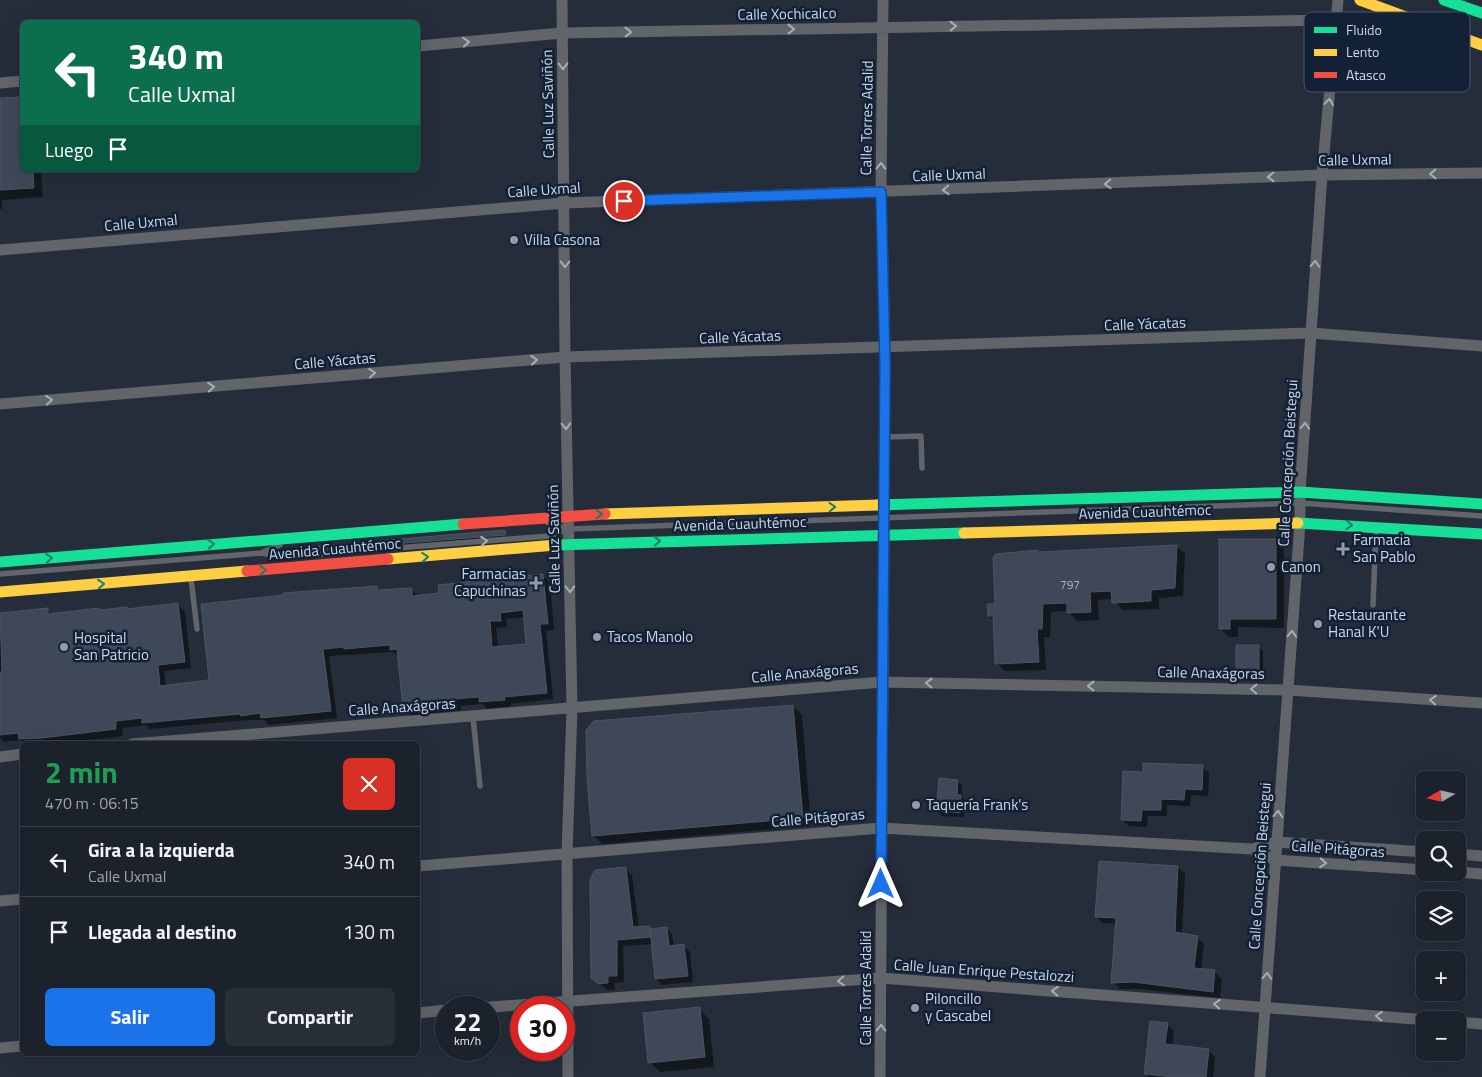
<!DOCTYPE html>
<html lang="es">
<head>
<meta charset="utf-8">
<style>
  body { margin:0; font-family:"Titillium Web",sans-serif; background:#292f38; color:#f1f3f6; height:100vh; display:flex; flex-direction:column; font-size:19px; white-space:nowrap }
  * { box-sizing:border-box; margin:0 }
  p { font-size:16px; color:#a0a4a9 }
  .icon { flex:none; width:28px; height:28px; fill:none; stroke:currentColor; stroke-width:2; stroke-linecap:round; stroke-linejoin:round }
  .map { position:relative; flex:1; overflow:hidden }
  .drawer { position:absolute; left:20px; top:741px; width:400px; height:315px; display:flex; flex-direction:column; background:#1c222c; border-radius:8px; box-shadow:0 5px 20px #0002,0 0 0 1px #3a3f48 }
  .drawer>* { flex:none }
  .guide { position:absolute; left:20px; top:20px; width:400px; height:152px; border-radius:8px; box-shadow:0 5px 20px #0002,0 0 0 1px #3a3f48; background:#0b6e4f; color:#fff; overflow:hidden }
  .needle { width:32px; rotate:261deg }
  .tools { position:absolute; left:1416px; top:771px; display:grid; gap:10px }
  .tools a { display:grid; place-items:center; width:50px; height:50px; border-radius:8px; background:#1c222c; box-shadow:0 5px 20px #0002,0 0 0 1px #3a3f48; font-size:25px }
  .speed { position:absolute; left:435px; top:996px; display:flex; gap:10px; font-size:25px; font-weight:700; text-align:center }
  .speed>* { display:grid; place-content:center; width:65px; height:65px; border-radius:50%; background:#1c222c; box-shadow:0 5px 20px #0002,0 0 0 1px #3a3f48; line-height:1 }
  .speed small { font-size:12px; font-weight:400 }
  .speed .limit { border:8px solid #d22; background:#fff; color:#111 }
  .pin { position:absolute; display:grid; place-items:center; width:42px; height:42px; color:#fff; margin:-21px; border:2px solid #fff; border-radius:50%; box-shadow:0 1px 5px #0007 }
  .me { position:absolute; width:55px; margin:-28px; rotate:0deg; stroke-linejoin:round; filter:drop-shadow(0 0 4px #0008) }
  .turn { display:flex; align-items:center; gap:18px; height:105px; padding:0 25px; font-size:22px }
  .turn .icon { width:65px; height:65px; stroke-width:2.5 }
  .turn b { display:block; font-size:35px; line-height:42px }
  .then { display:flex; align-items:center; height:48px; padding:0 25px; background:#0003; gap:10px; font-size:19px }
  .round { display:grid; place-items:center; flex:none; width:52px; height:52px; border-radius:8px; background:#292f38 }
  .head { display:flex; align-items:center; justify-content:space-between; height:85px; padding:0 25px }
  h1 { font-size:30px; font-weight:700; line-height:38px; color:#1e9e55 }
  .button { display:flex; gap:10px; margin-top:auto; padding:10px 25px }
  .button a { flex:1; height:58px; border-radius:8px; background:#1a73e8; color:#fff; font-size:20px; font-weight:700; line-height:58px; text-align:center }
  .button a+a { background:#292f38; color:#f1f3f6 }
  ul { padding:0; list-style:none }
  li { display:flex; align-items:center; gap:15px; height:70px; padding:0 25px; border-top:1px solid #3a3f48 }
  li div { flex:1 }
  li b { display:block; font-size:19px }
  li em { font-style:normal }
  .map>svg:first-child { display:block }
  .shadow { fill:#0007; fill-rule:evenodd }
  .building { fill:#3e4858; stroke:#4d545f; fill-rule:evenodd }
  .lines { fill:none; stroke-linecap:round; stroke-linejoin:round }
  .lane { stroke:#61656a; stroke-width:5.5 }
  .street { stroke:#61656a; stroke-width:11 }
  .fast { stroke:#16e098; stroke-width:11 }
  .slow { stroke:#ffcf43; stroke-width:11 }
  .jam { stroke:#f24e42; stroke-width:11 }
  .oneway { stroke:#a7aeba }
  .oneway2 { stroke:#148068 }
  .route-casing { stroke:#114b97; stroke-width:12 }
  .route { stroke:#1a73e8; stroke-width:9 }
  .poi-dot { fill:#929ba9; stroke:#132137; stroke-width:2 }
  .labels { text-anchor:middle; stroke-width:5; stroke-linejoin:round; paint-order:stroke }
  .number-label { font-size:12px; fill:#a8b2c2 }
  .street-label { font-size:15px; fill:#ccd6e5; stroke:#132137 }
  .poi-label { font-size:15px; fill:#ccd6e5; stroke:#132137; text-anchor:start }
  .key { fill:#132137; stroke:#4a576b; stroke-width:1 }
  .key-label { font-size:14px; fill:#ccd6e5 }
</style>
</head>
<body>
<div class="map">
<svg width="1482" height="1077" viewBox="0 0 1482 1077">
  <rect width="100%" height="100%" fill="#252d3a"/>
  <path class="shadow" d="M22 98V170H41L43 197 2 200V209H0V100Z
    M505 532 507 536 321 551 319 549Z
    M1275 540 1284 549V628L1238 627V637H1229L1220 628Z
    M1176 546 1185 554 1183 596 1159 598V609L1122 610 1113 599 1098 600 1099 620 1077 621 1068 611 1051 612 1050 637H1044L1046 670 1005 671 996 663 994 621 989 616 996 605 997 556 1038 551Z
    M543 576 550 583 554 630 546 631 553 699 511 704V706L487 709 483 704 461 706V710L411 716 405 709 398 656 394 652 329 656 337 718 269 725 264 720H247L150 729 146 725 122 728 123 736 58 744H25L21 740 4 742 0 738V614L47 610 52 615 99 609 101 611 126 608 128 610 178 605 185 611 191 668 164 671 166 686 211 681 377 587 381 591 411 589 419 597ZM525 617 527 645 498 648 496 628 507 627 506 619Z
    M1258 647 1263 651V675H1242L1237 670Z
    M793 706 802 715 811 826 602 844 593 835Z
    M1202 767 1209 773 1208 796 1191 795 1190 806 1167 805V816H1148L1147 827 1129 826 1122 820 1144 773Z
    M958 781 962 786V797L966 801 964 817 942 816 938 811Z
    M1178 867 1185 874 1182 935 1197 937 1204 944 1201 970 1215 972 1222 979 1220 998 1140 989H1120L1113 982 1117 924 1103 923 1096 917Z
    M625 868 632 875 639 928H666L672 934 674 947 684 946 690 952 693 982 662 985 656 979 653 944 623 946 624 982 614 983 615 990H607L592 977Z
    M699 1009 709 1019 714 1067 660 1072 650 1062Z
    M1167 1024 1174 1031 1172 1046 1208 1050 1215 1057 1213 1077H1149L1145 1073Z"/>
  <path class="building" d="M22 97V170H33L34 188 0 190V98Z
    M505 530 506 535 318 550V546Z
    M1219 539H1276V619H1230V629H1219Z
    M1177 545 1175 588 1151 590V601L1112 603 1111 591 1090 592 1091 612 1067 613V603L1043 604 1042 629H1037L1039 662 995 664 993 616H988L987 604H995L993 557 996 554 1038 550 1036 552Z
    M543 574 548 624H540L547 693 504 697 505 700 479 702V697L454 699 455 704 403 710 397 649 390 650V645L344 649V647L323 649 331 711 261 718 260 713 241 716 240 714 142 723V718L116 721V729L42 738 19 739 18 733 0 735V672H2L0 613 48 608V614L99 608 100 610 127 607V609L178 603 185 662 158 665 160 686 209 680 201 604 283 595V593L377 586 378 590 412 588V596L439 593 438 585ZM523 610 526 644 492 647 490 621H501L500 613Z
    M1236 645H1259V671H1236Z
    M793 705 803 818 592 836 587 779 586 730 594 721Z
    M1143 763 1203 765 1202 790 1185 789 1184 800 1161 799V810H1142L1141 821 1121 820 1123 771 1143 772Z
    M939 778 958 780 957 795H961L960 813 936 811Z
    M1099 861 1178 866 1175 932 1198 936 1194 968 1215 970 1213 992 1133 982 1111 983 1116 918 1095 917Z
    M626 867 633 927 650 926 651 937 617 940V976H608V983L598 984 591 978 590 880 595 870Z
    M667 927 669 946 684 944 688 976 655 979 650 929Z
    M700 1007 705 1057 648 1063 643 1013Z
    M1150 1021 1168 1023 1165 1044 1209 1049 1206 1077H1173L1144 1074Z"/>
  <g class="lines">
    <path class="lane" d="M885 437 921 436 922 468
      M548 523 569 529 1300 503 1482 516
      M261 553 280 545
      M0 574 261 553 283 557 549 536 569 529
      M191 579 197 629
      M1373 605 1376 530
      M473 717 480 786"/>
    <path class="street" d="M562 0 565 357 572 709 567 854 568 1077
      M418 46 562 33 1337 20
      M0 83 22 81
      M0 250 565 203 1322 175 1482 173
      M0 404 565 357 1311 333 1482 346
      M132 744 882 682 1288 690 1482 703
      M0 757 22 754
      M1252 849 1275 860 1425 870
      M1458 854 1482 856
      M418 866 881 828 1252 849 1276 842 1425 852
      M1458 872 1482 874
      M0 901 22 899
      M478 1008 881 978 1428 1020
      M418 1013 446 1010
      M1458 1022 1482 1024
      M0 1048 22 1046
      M880 1077 884 534 885 348 881 192 883 0
      M1260 1077 1300 523V492L1322 175 1338 0"/>
    <path class="fast" d="M1444 0 1482 13
      M878 505 1300 492 1482 504
      M1298 523 1482 534
      M556 545 964 533
      M0 562 463 524"/>
    <path class="slow" d="M1360 0 1482 45
      M605 514 878 505
      M964 533 1298 523
      M388 559 556 545
      M0 592 247 571"/>
    <path class="jam" d="M463 524 605 514
      M247 571 388 559"/>
  </g>
  <defs><path id="oneway-chevron" d="M-2-3.5L2.5 0L-2 3.5" fill="none" stroke-width="1.6" stroke-linecap="round" stroke-linejoin="round" transform="scale(1.25)"/></defs>
  <g class="oneway">
    <use href="#oneway-chevron" transform="translate(953 26) rotate(-1)"/>
    <use href="#oneway-chevron" transform="translate(791 29) rotate(-1)"/>
    <use href="#oneway-chevron" transform="translate(628 32) rotate(-1)"/>
    <use href="#oneway-chevron" transform="translate(466 42) rotate(-5)"/>
    <use href="#oneway-chevron" transform="translate(563 66) rotate(89)"/>
    <use href="#oneway-chevron" transform="translate(1329 102) rotate(-84)"/>
    <use href="#oneway-chevron" transform="translate(881 166) rotate(-89)"/>
    <use href="#oneway-chevron" transform="translate(1433 174) rotate(179)"/>
    <use href="#oneway-chevron" transform="translate(1271 177) rotate(178)"/>
    <use href="#oneway-chevron" transform="translate(1108 184) rotate(178)"/>
    <use href="#oneway-chevron" transform="translate(946 190) rotate(178)"/>
    <use href="#oneway-chevron" transform="translate(565 264) rotate(90)"/>
    <use href="#oneway-chevron" transform="translate(1315 264) rotate(-86)"/>
    <use href="#oneway-chevron" transform="translate(534 360) rotate(-5)"/>
    <use href="#oneway-chevron" transform="translate(372 373) rotate(-5)"/>
    <use href="#oneway-chevron" transform="translate(211 387) rotate(-5)"/>
    <use href="#oneway-chevron" transform="translate(49 400) rotate(-5)"/>
    <use href="#oneway-chevron" transform="translate(566 426) rotate(88)"/>
    <use href="#oneway-chevron" transform="translate(1305 426) rotate(-86)"/>
    <use href="#oneway-chevron" transform="translate(484 541) rotate(-5)"/>
    <use href="#oneway-chevron" transform="translate(570 589) rotate(89)"/>
    <use href="#oneway-chevron" transform="translate(1292 634) rotate(-86)"/>
    <use href="#oneway-chevron" transform="translate(929 683) rotate(-179)"/>
    <use href="#oneway-chevron" transform="translate(1091 686) rotate(-179)"/>
    <use href="#oneway-chevron" transform="translate(1254 689) rotate(-179)"/>
    <use href="#oneway-chevron" transform="translate(1433 700) rotate(-176)"/>
    <use href="#oneway-chevron" transform="translate(1278 814) rotate(-85)"/>
    <use href="#oneway-chevron" transform="translate(1323 863) rotate(4)"/>
    <use href="#oneway-chevron" transform="translate(1267 976) rotate(-86)"/>
    <use href="#oneway-chevron" transform="translate(841 981) rotate(176)"/>
    <use href="#oneway-chevron" transform="translate(1055 991) rotate(-176)"/>
    <use href="#oneway-chevron" transform="translate(1217 1004) rotate(-176)"/>
    <use href="#oneway-chevron" transform="translate(1379 1016) rotate(-176)"/>
    <use href="#oneway-chevron" transform="translate(881 1028) rotate(-90)"/>
  </g>
  <g class="oneway2">
    <use href="#oneway-chevron" transform="translate(832 507) rotate(-2)"/>
    <use href="#oneway-chevron" transform="translate(599 514) rotate(-2)"/>
    <use href="#oneway-chevron" transform="translate(1349 525) rotate(3)"/>
    <use href="#oneway-chevron" transform="translate(657 541) rotate(-2)"/>
    <use href="#oneway-chevron" transform="translate(211 544) rotate(-5)"/>
    <use href="#oneway-chevron" transform="translate(425 557) rotate(-5)"/>
    <use href="#oneway-chevron" transform="translate(49 558) rotate(-5)"/>
    <use href="#oneway-chevron" transform="translate(263 570) rotate(-5)"/>
    <use href="#oneway-chevron" transform="translate(101 584) rotate(-5)"/>
  </g>
  <g class="lines">
    <defs>
      <path id="route" d="M624 201 881 192 885 366 881 884"/>
    </defs>
    <use href="#route" class="route-casing"/>
    <use href="#route" class="route"/>
  </g>
  <g class="poi-dot">
    <circle cx="514" cy="240" r="5"/>
    <path d="M1340.5 541.5h5v5h5v5h-5v5h-5v-5h-5v-5h5z"/>
    <circle cx="1271" cy="567" r="5"/>
    <path d="M533.5 575.5h5v5h5v5h-5v5h-5v-5h-5v-5h5z"/>
    <circle cx="1318" cy="624" r="5"/>
    <circle cx="597" cy="637" r="5"/>
    <circle cx="64" cy="647" r="5"/>
    <circle cx="916" cy="805" r="5"/>
    <circle cx="915" cy="1008" r="5"/>
  </g>
  <g class="labels">
    <g class="number-label">
      <text x="1070" y="589">797</text>
    </g>
    <g class="street-label">
      <text transform="translate(787 14) rotate(-1)" y="5">Calle Xochicalco</text>
      <text transform="translate(548 104) rotate(-91)" y="5">Calle Luz Saviñón</text>
      <text transform="translate(867 118) rotate(-89)" y="5">Calle Torres Adalid</text>
      <text transform="translate(1355 160) rotate(-1)" y="5">Calle Uxmal</text>
      <text transform="translate(949 175) rotate(-2)" y="5">Calle Uxmal</text>
      <text transform="translate(544 190) rotate(-4)" y="5">Calle Uxmal</text>
      <text transform="translate(141 223) rotate(-5)" y="5">Calle Uxmal</text>
      <text transform="translate(1145 324) rotate(-2)" y="5">Calle Yácatas</text>
      <text transform="translate(740 337) rotate(-2)" y="5">Calle Yácatas</text>
      <text transform="translate(335 361) rotate(-5)" y="5">Calle Yácatas</text>
      <text transform="translate(1288 463) rotate(-87)" y="5">Calle Concepción Beistegui</text>
      <text transform="translate(1145 512) rotate(-2)" y="5">Avenida Cuauhtémoc</text>
      <text transform="translate(740 524) rotate(-2)" y="5">Avenida Cuauhtémoc</text>
      <text transform="translate(554 539) rotate(-91)" y="5">Calle Luz Saviñón</text>
      <text transform="translate(335 549) rotate(-5)" y="5">Avenida Cuauhtémoc</text>
      <text transform="translate(805 673) rotate(-5)" y="5">Calle Anaxágoras</text>
      <text transform="translate(1211 673) rotate(1)" y="5">Calle Anaxágoras</text>
      <text transform="translate(402 707) rotate(-4)" y="5">Calle Anaxágoras</text>
      <text transform="translate(818 818) rotate(-5)" y="5">Calle Pitágoras</text>
      <text transform="translate(1338 849) rotate(4)" y="5">Calle Pitágoras</text>
      <text transform="translate(1260 866) rotate(-86)" y="5">Calle Concepción Beistegui</text>
      <text transform="translate(984 971) rotate(4)" y="5">Calle Juan Enrique Pestalozzi</text>
      <text transform="translate(866 988) rotate(-90)" y="5">Calle Torres Adalid</text>
    </g>
    <g class="poi-label">
      <text x="524" y="245">Villa Casona</text>
      <text x="1353" y="545">Farmacia<tspan x="1353" dy="17">San Pablo</tspan></text>
      <text x="1281" y="572">Canon</text>
      <text x="526" y="579" text-anchor="end">Farmacias<tspan x="526" dy="17">Capuchinas</tspan></text>
      <text x="1328" y="620">Restaurante<tspan x="1328" dy="17">Hanal K'U</tspan></text>
      <text x="607" y="642">Tacos Manolo</text>
      <text x="74" y="643">Hospital<tspan x="74" dy="17">San Patricio</tspan></text>
      <text x="926" y="810">Taquería Frank's</text>
      <text x="925" y="1004">Piloncillo<tspan x="925" dy="17">y Cascabel</tspan></text>
    </g>
  </g>
  <rect x="1304" y="12" width="166" height="80" rx="8" class="key"/>
  <rect x="1314" y="27" width="23" height="6" fill="#16e098"/>
  <rect x="1314" y="49" width="23" height="7" fill="#ffcf43"/>
  <rect x="1314" y="72" width="23" height="6" fill="#f24e42"/>
  <g class="key-label">
    <text x="1346" y="35">Fluido</text>
    <text x="1346" y="57">Lento</text>
    <text x="1346" y="80">Atasco</text>
  </g>
</svg>
<div class="tools">
<a><svg class="needle" viewBox="-14 -14 28 28"><path d="M0-13l5 13h-10z" fill="#e53935"/><path d="M0 13l5-13h-10z" fill="#a0a4a9"/></svg></a>
<a><svg class="icon" aria-label="search" viewBox="0 0 24 24"><circle cx="10" cy="10" r="6"/><path d="M15 15l6 6"/></svg></a>
<a><svg class="icon" aria-label="layers" viewBox="0 0 24 24"><path d="M12 4l9 5-9 5-9-5zM3 14l9 5 9-5"/></svg></a>
<a>+</a>
<a>−</a>
</div>
<div class="speed"><div>22<small>km/h</small></div><div class="limit">30</div></div>
<div class="pin" style="left:624px;top:201px;background:#d93025"><svg class="icon" aria-label="arrive" viewBox="0 0 24 24"><path d="M6 21V4h12l-3 4 3 4H6"/></svg></div>
<svg class="me" style="left:881px;top:884px" viewBox="-20 -20 40 40"><path d="M0-17L14 15 0 8-14 15z" fill="#1a73e8" stroke="#fff" stroke-width="4"/></svg>
<div class="guide">
<div class="turn"><svg class="icon" aria-label="left" viewBox="0 0 24 24"><path d="M17 20v-9H6M10 6l-5 5 5 5"/></svg><div><b>340 m</b>Calle Uxmal</div></div>
<div class="then">Luego<svg class="icon" aria-label="arrive" viewBox="0 0 24 24"><path d="M6 21V4h12l-3 4 3 4H6"/></svg></div>
</div>
<section class="drawer">
<div class="head"><div><h1>2 min</h1><p>470 m · 06:15</p></div><a class="round" style="background:#d93025;color:#fff"><svg class="icon" aria-label="close" viewBox="0 0 24 24"><path d="M6 6l12 12M18 6L6 18"/></svg></a></div>
<ul>
<li><svg class="icon" aria-label="left" viewBox="0 0 24 24"><path d="M17 20v-9H6M10 6l-5 5 5 5"/></svg><div><b>Gira a la izquierda</b><p>Calle Uxmal</p></div><em>340 m</em></li>
<li><svg class="icon" aria-label="arrive" viewBox="0 0 24 24"><path d="M6 21V4h12l-3 4 3 4H6"/></svg><div><b>Llegada al destino</b></div><em>130 m</em></li>
</ul>
<div class="button"><a>Salir</a><a>Compartir</a></div>
</section>
</div>
</body>
</html>
